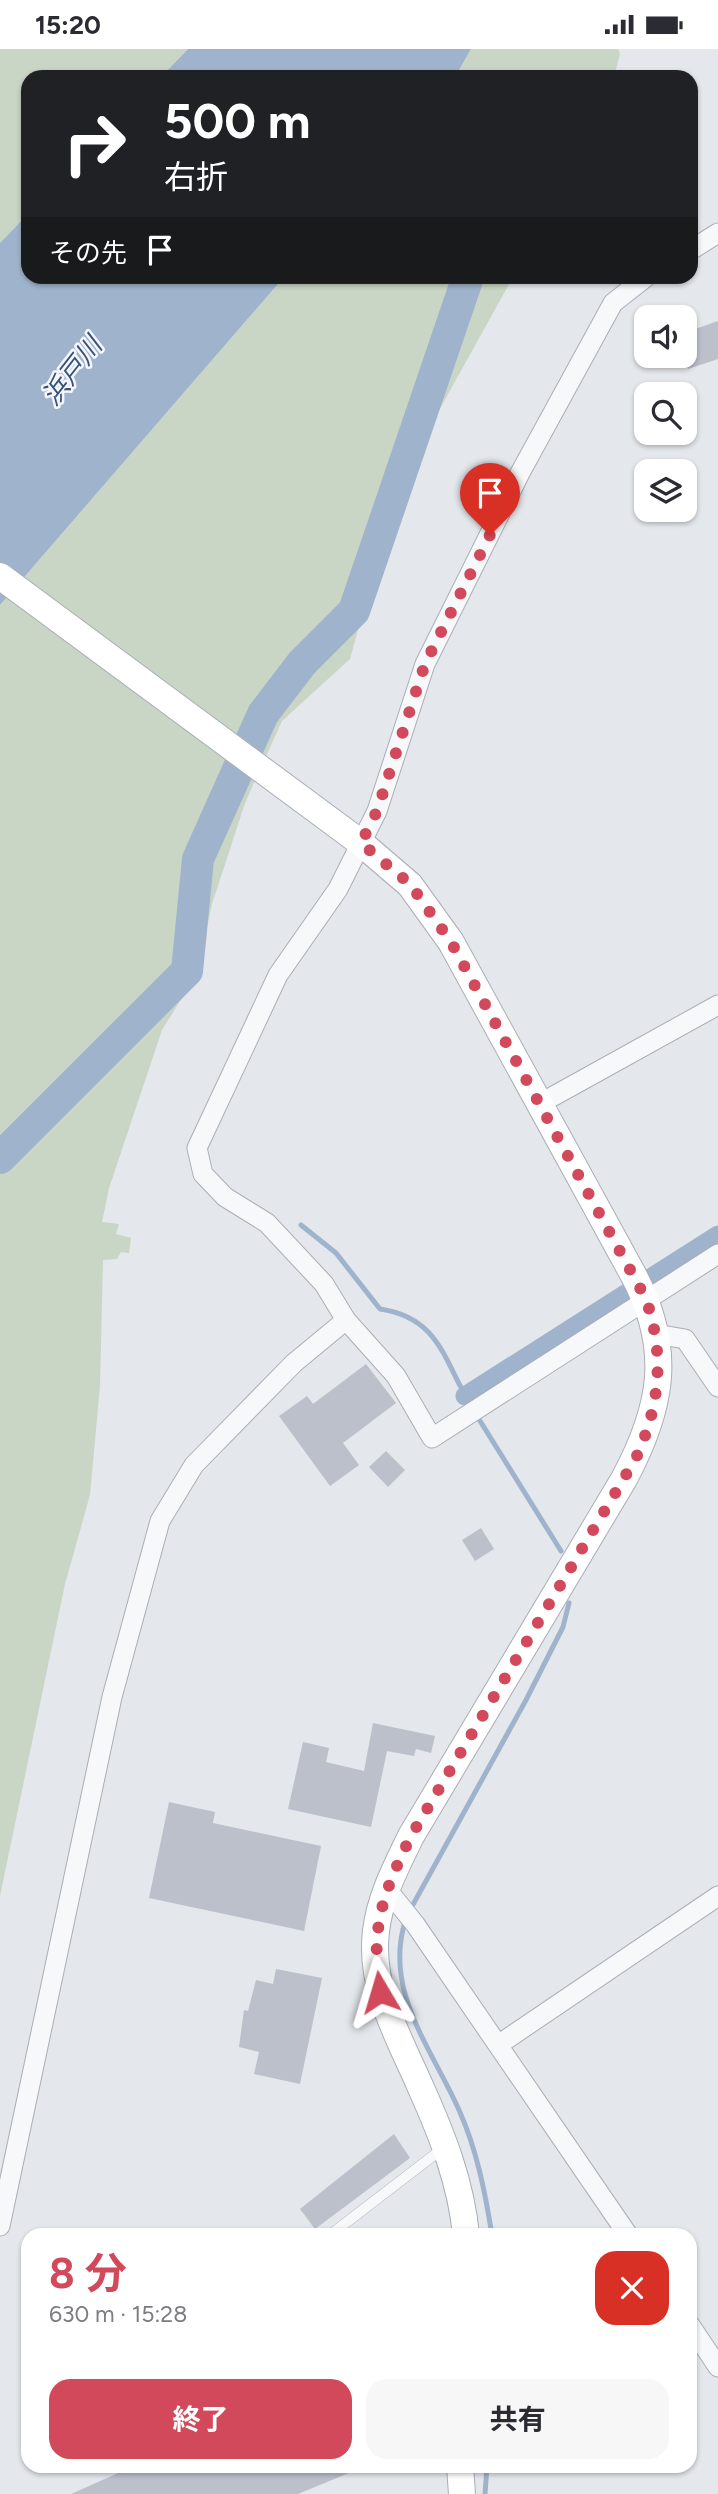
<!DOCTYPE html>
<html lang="ja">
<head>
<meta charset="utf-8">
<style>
  body { margin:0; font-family:Figtree,"Noto Sans JP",sans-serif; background:#f7f7f7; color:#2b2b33; height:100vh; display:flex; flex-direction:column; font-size:26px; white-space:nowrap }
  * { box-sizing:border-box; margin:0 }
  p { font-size:23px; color:#7c7c81 }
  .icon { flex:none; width:38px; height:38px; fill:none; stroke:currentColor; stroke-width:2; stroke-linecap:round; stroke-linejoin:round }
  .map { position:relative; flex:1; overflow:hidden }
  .drawer { position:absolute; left:21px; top:2179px; width:676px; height:245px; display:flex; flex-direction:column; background:#fff; border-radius:21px; box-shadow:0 2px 5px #0004 }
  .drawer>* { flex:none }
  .hud { position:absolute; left:21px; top:21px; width:677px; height:214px; border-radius:21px; box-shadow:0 2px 5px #0004; background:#202124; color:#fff; overflow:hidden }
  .tools { position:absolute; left:634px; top:256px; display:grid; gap:14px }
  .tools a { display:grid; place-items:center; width:63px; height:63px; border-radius:14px; background:#fff; box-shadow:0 2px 5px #0004; font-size:35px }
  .pin { position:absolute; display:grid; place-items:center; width:60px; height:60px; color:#fff; margin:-72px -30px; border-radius:50% 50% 50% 0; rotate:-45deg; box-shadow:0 0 7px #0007 }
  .pin .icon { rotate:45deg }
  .me { position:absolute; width:77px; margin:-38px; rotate:353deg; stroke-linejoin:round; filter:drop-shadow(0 0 5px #0008) }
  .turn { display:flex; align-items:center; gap:24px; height:147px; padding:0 28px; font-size:32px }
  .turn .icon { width:91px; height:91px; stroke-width:2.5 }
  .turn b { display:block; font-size:49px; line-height:60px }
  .then { display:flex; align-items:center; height:66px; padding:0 28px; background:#0003; gap:14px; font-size:26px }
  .round { display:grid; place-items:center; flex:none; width:74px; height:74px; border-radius:21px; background:#f7f7f7 }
  .summary { display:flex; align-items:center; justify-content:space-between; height:119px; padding:0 28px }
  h1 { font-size:42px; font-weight:700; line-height:52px; color:#d1495b }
  .primary-button { display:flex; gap:14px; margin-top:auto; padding:14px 28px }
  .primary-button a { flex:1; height:80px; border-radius:21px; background:#d1495b; color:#fff; font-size:28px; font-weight:700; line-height:80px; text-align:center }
  .primary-button a+a { background:#f7f7f7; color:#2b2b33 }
  .status { display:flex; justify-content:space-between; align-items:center; height:49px; padding:0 35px; background:#fff; direction:ltr }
  .status svg { height:19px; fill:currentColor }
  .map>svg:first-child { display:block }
  .green { fill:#c9d6c5 }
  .water { fill:#9fb4cc }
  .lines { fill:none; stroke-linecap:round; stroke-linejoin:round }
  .stream { stroke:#9fb4cc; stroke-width:5 }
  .canal { stroke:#9fb4cc; stroke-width:19 }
  .river { stroke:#9fb4cc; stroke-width:32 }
  .building { fill:#bbc0ca }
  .lane-casing { stroke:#a9aeb7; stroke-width:11 }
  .street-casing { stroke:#a9aeb7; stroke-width:21 }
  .secondary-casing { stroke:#a9aeb7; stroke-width:28 }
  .lane { stroke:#f7f8fa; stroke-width:10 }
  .street { stroke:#f7f8fa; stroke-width:19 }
  .secondary { stroke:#fff; stroke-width:26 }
  .route { stroke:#d1495b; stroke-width:12; stroke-dasharray:0 21.6 }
  .labels { text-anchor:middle; stroke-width:5; stroke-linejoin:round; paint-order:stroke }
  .water-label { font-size:26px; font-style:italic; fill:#34527a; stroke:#f4f6f9 }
</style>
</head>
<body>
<div class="status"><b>15:20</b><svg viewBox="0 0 49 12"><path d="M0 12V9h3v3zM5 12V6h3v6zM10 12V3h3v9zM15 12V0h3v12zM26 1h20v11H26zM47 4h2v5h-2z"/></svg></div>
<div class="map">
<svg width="718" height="2445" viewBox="0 0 718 2445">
  <rect width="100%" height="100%" fill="#e4e7ec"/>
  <path class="green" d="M0 0H188L161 28H28V165L0 194Z
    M471 0H618L620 5 614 28H455Z
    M284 228H513L427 383 366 551 350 610 282 672 245 754 212 855 197 925 162 981 109 1139 102 1173 119 1175 116 1185 131 1189 129 1204 121 1203 117 1210 103 1211 100 1337 90 1446 65 1535 0 1847V556Z"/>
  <path class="water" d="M188 0H471L455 28H161Z
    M28 165V228H284L0 556V194Z"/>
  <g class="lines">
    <path class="stream" d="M301 1176 336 1204 380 1260C441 1269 444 1314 472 1358
      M477 1367 561 1502
      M410 1861 526 1651 563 1578 569 1554
      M406 1870C382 1940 432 2000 459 2061 477 2101 485 2143 492 2186
      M485 2445 487 2417"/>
    <path class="canal" d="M465 1347 718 1186"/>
    <path class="river" d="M0 1109 187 922 198 810 263 665 302 614 354 562 468 228"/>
  </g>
  <path class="building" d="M718 272V310L688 320 684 310V284Z
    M366 1315 396 1354 343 1394 359 1416 330 1437 279 1367 307 1347 313 1355Z
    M386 1402 405 1421 388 1438 369 1418Z
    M481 1479 494 1500 475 1512 462 1491Z
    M373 1674 435 1687 431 1704 416 1700 414 1707 387 1702 371 1778 288 1760 303 1693 329 1699 326 1713 364 1722Z
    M169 1753 215 1763 213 1774 321 1797 304 1882 149 1849Z
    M276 1920 322 1929 300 2035 254 2025 259 2003 239 1998 244 1961 248 1962 256 1931 273 1935Z
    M394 2085 410 2109 315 2180 300 2160Z
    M134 2417H366L298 2445H71Z"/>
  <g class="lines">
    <defs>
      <path id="lane" d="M330 2186 442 2100"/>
      <path id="street" d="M691 201 718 184
        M646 228 613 254 520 424 425 615 377 762 338 840 278 926 197 1099 203 1125 225 1148 267 1174 324 1235 346 1271 396 1327 432 1389 718 1205
        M541 1054 718 956
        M656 1285 685 1290 718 1338
        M386 1839 415 1875 628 2186
        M498 1996 718 1847
        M0 2177 112 1648 160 1472 194 1416 294 1314 346 1271
        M690 2276 718 2318"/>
      <path id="secondary" d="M0 527 361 794 410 836 451 893 634 1227C673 1301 662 1359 624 1430L411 1787C396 1818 380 1848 376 1882 369 1939 399 1988 421 2039 442 2086 461 2133 466 2186
        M460 2417 462 2445"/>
    </defs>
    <use href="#lane" class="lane-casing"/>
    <use href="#street" class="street-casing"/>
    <use href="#secondary" class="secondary-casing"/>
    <use href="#lane" class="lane"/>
    <use href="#street" class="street"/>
    <use href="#secondary" class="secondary"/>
  </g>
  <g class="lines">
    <path class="route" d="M380 1943C370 1879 383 1844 411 1787L636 1409C660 1356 665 1306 646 1250L451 893 410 835 361 794 377 762 425 615 490 486"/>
  </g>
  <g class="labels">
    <g class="water-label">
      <text transform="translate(72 322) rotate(-52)" y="9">浜戸川</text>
    </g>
  </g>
</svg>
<div class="tools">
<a><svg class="icon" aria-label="sound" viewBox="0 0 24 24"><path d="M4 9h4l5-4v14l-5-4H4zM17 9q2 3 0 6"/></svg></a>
<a><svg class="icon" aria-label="search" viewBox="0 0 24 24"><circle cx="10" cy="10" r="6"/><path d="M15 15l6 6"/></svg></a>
<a><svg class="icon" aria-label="layers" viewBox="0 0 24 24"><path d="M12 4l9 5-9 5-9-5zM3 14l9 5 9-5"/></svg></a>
</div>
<div class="pin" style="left:490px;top:486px;background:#d93025"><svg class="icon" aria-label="arrive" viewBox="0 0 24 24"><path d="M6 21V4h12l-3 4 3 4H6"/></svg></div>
<svg class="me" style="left:380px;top:1943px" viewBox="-20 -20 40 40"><path d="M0-17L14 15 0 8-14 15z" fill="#d1495b" stroke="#fff" stroke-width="4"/></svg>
<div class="hud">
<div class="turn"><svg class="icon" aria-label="right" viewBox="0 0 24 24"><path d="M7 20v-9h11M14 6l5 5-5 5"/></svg><div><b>500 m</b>右折</div></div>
<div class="then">その先<svg class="icon" aria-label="arrive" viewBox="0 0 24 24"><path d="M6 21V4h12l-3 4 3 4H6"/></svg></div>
</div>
<section class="drawer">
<div class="summary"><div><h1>8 分</h1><p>630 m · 15:28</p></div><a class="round" style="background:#d93025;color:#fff"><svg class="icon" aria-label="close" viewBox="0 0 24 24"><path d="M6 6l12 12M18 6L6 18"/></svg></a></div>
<div class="primary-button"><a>終了</a><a>共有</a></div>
</section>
</div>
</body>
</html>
